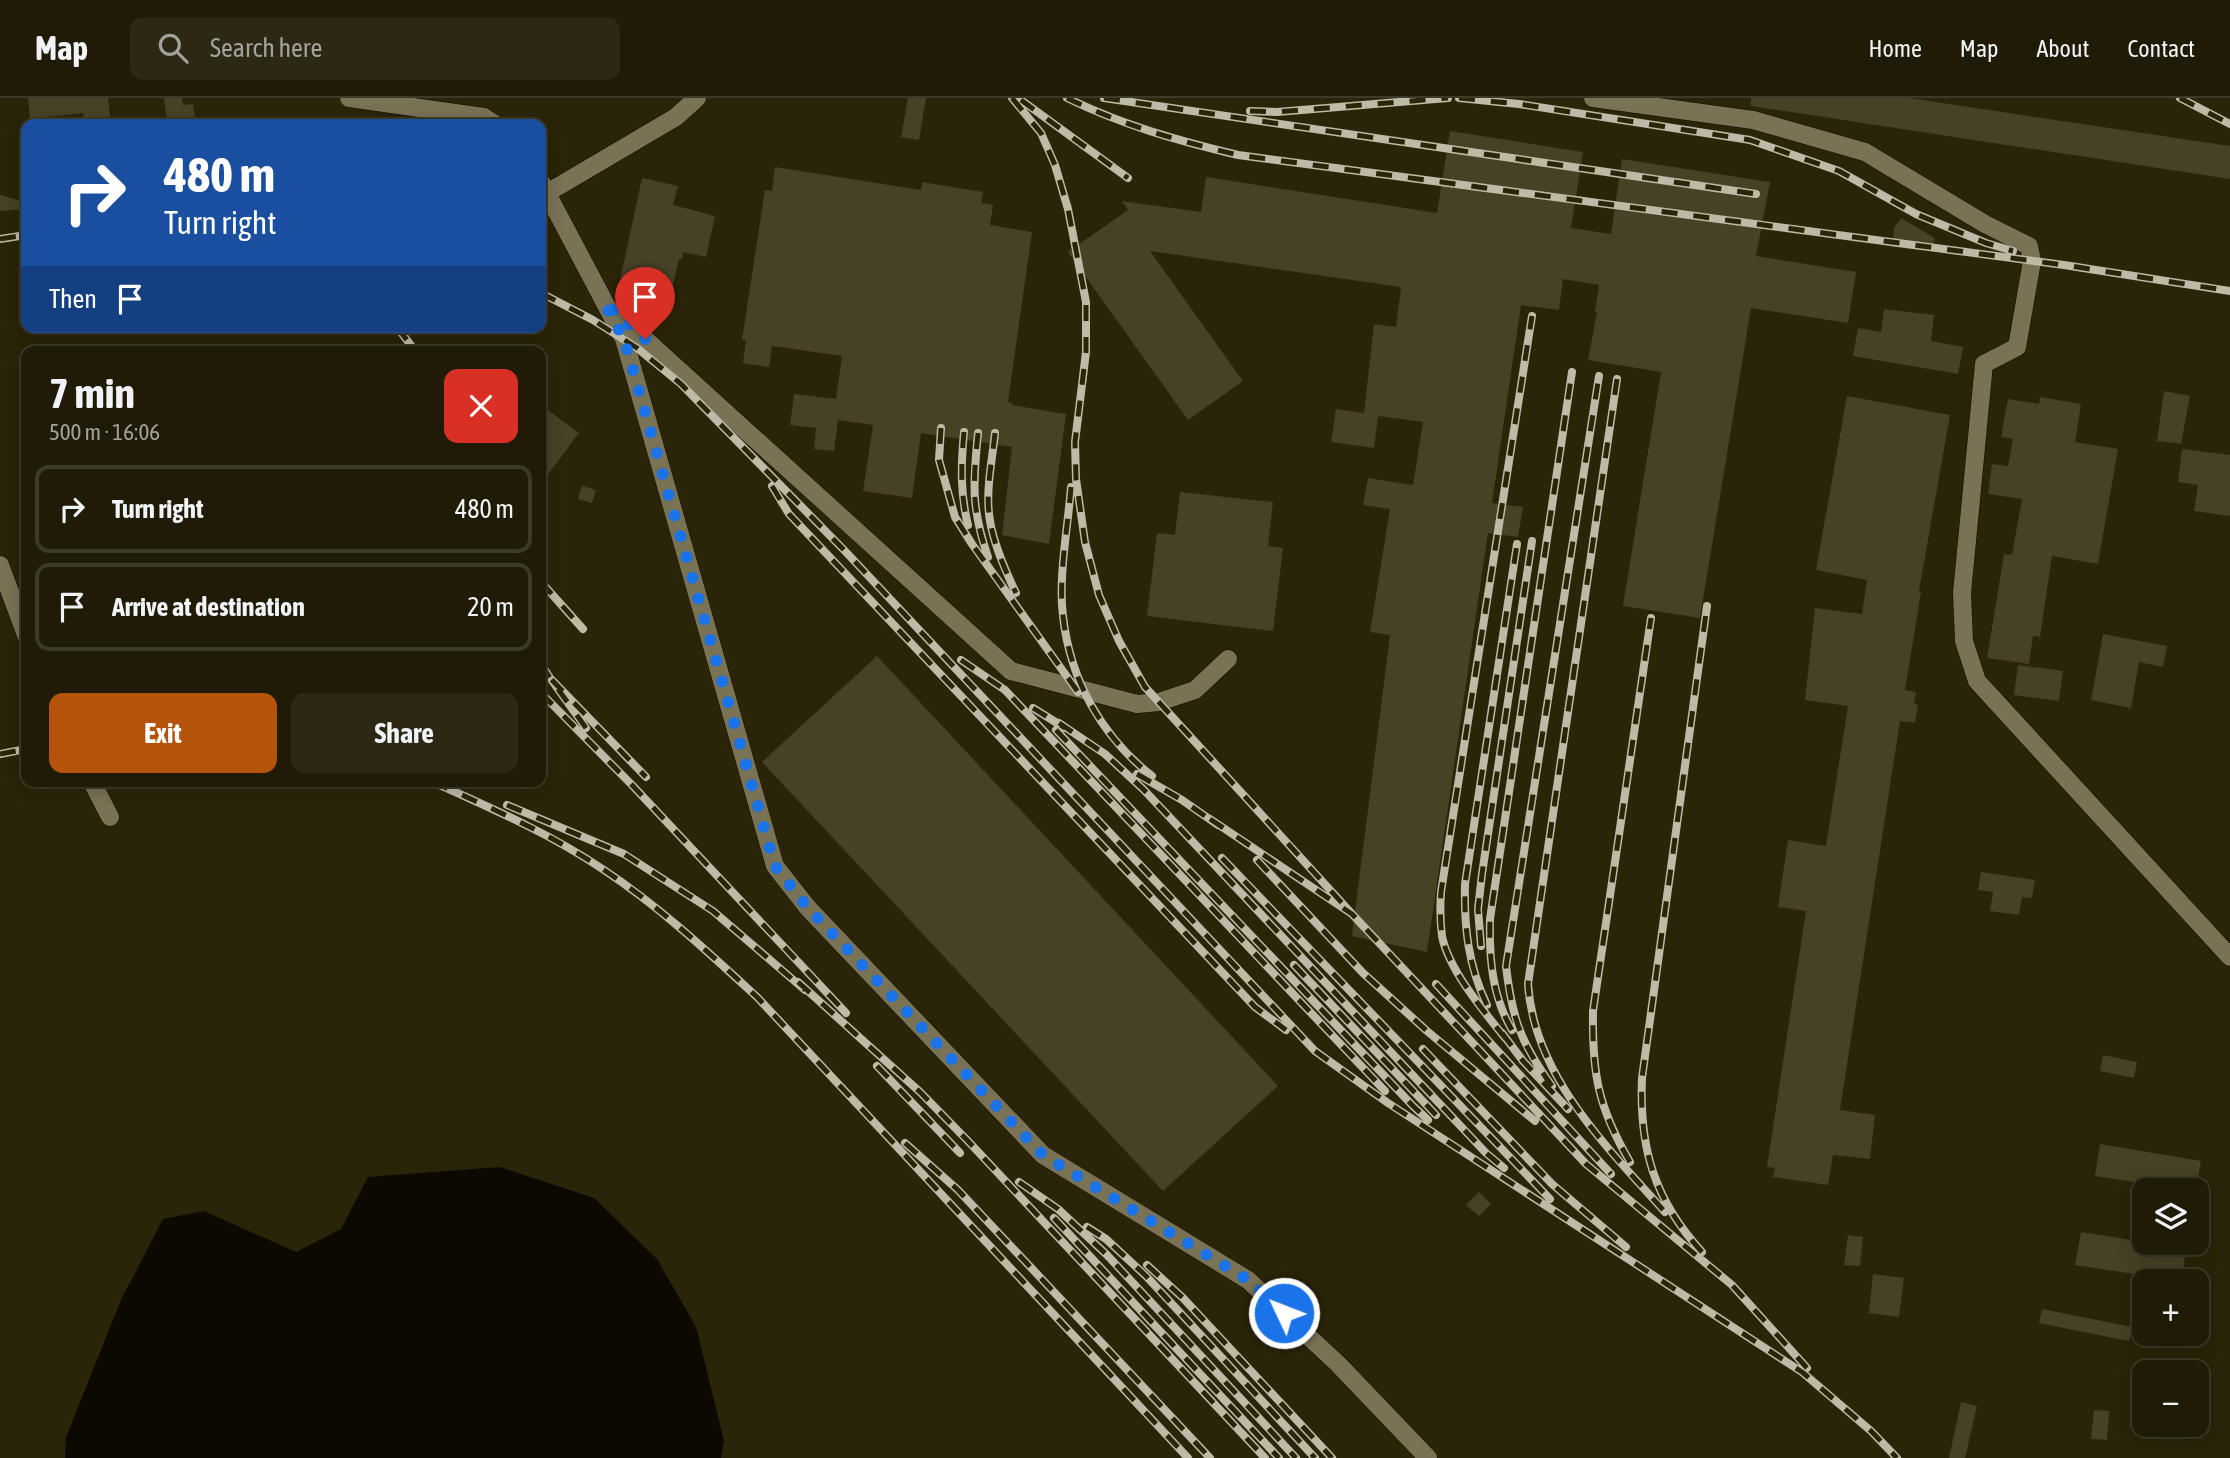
<!DOCTYPE html>
<html lang="en">
<head>
<meta charset="utf-8">
<style>
  body { margin:0; font-family:"Asap Condensed",sans-serif; background:#2d2814; color:#f1f3f6; height:100vh; display:flex; flex-direction:column; font-size:26px; white-space:nowrap }
  * { box-sizing:border-box; margin:0 }
  p { font-size:23px; color:#a2a19b }
  .icon { flex:none; width:38px; height:38px; fill:none; stroke:currentColor; stroke-width:2; stroke-linecap:round; stroke-linejoin:round }
  .map { position:relative; flex:1; overflow:hidden }
  .drawer { position:absolute; left:21px; top:248px; width:525px; height:441px; display:flex; flex-direction:column; background:#201b06; border-radius:14px; box-shadow:0 4px 18px #0003,0 0 0 2px #3d3928 }
  .drawer>* { flex:none }
  .top-card { position:absolute; left:21px; top:21px; width:525px; height:214px; border-radius:14px; box-shadow:0 4px 18px #0003,0 0 0 2px #3d3928; background:#1a4fa0; color:#fff; overflow:hidden }
  .tools { position:absolute; left:2132px; top:1080px; display:grid; gap:14px }
  .tools a { display:grid; place-items:center; width:77px; height:77px; border-radius:14px; background:#201b06; box-shadow:0 4px 18px #0003,0 0 0 2px #3d3928; font-size:35px }
  .pin { position:absolute; display:grid; place-items:center; width:60px; height:60px; color:#fff; margin:-72px -30px; border-radius:50% 50% 50% 0; rotate:-45deg; box-shadow:0 0 7px #0007 }
  .pin .icon { rotate:45deg }
  .me { position:absolute; width:77px; margin:-38px; rotate:313deg; stroke-linejoin:round; filter:drop-shadow(0 0 5px #0008) }
  .turn { display:flex; align-items:center; gap:24px; height:147px; padding:0 28px; font-size:32px }
  .turn .icon { width:91px; height:91px; stroke-width:2.5 }
  .turn b { display:block; font-size:49px; line-height:60px }
  .then { display:flex; align-items:center; height:66px; padding:0 28px; background:#0003; gap:14px; font-size:26px }
  .round { display:grid; place-items:center; flex:none; width:74px; height:74px; border-radius:14px; background:#2d2814 }
  .overview { display:flex; align-items:center; justify-content:space-between; height:119px; padding:0 28px }
  h1 { font-size:42px; font-weight:700; line-height:52px }
  .button { display:flex; gap:14px; margin-top:auto; padding:14px 28px }
  .button a { flex:1; height:80px; border-radius:14px; background:#b45309; color:#fff; font-size:28px; font-weight:700; line-height:80px; text-align:center }
  .button a+a { background:#2d2814; color:#f1f3f6 }
  ul { padding:0; list-style:none }
  li { display:flex; align-items:center; gap:21px; height:88px; margin:0 14px 10px; padding:0 14px; border:4px solid #3d3928; border-radius:14px }
  li div { flex:1 }
  li b { display:block; font-size:26px }
  li em { font-style:normal }
  header { display:flex; align-items:center; gap:42px; box-sizing:border-box; height:98px; padding:0 35px; background:#201b06; border-bottom:2px solid #3d3928 }
  header strong { font-size:33px }
  nav { display:flex; gap:38px; margin-inline-start:auto; font-size:24px }
  .search { width:490px; height:63px; background:#2d2814; display:flex; align-items:center; gap:18px; box-sizing:border-box; padding:0 24px; border-radius:14px; color:#a2a19b; font-size:26px }
  .map>svg:first-child { display:block }
  .water { fill:#0c0901 }
  .building { fill:#474125 }
  .lines { fill:none; stroke-linecap:round; stroke-linejoin:round }
  .minor-casing { stroke:#130d00; stroke-width:19 }
  .minor { stroke:#797255; stroke-width:18 }
  .rail-casing { stroke:#bfbaa7; stroke-width:8 }
  .rail { stroke:#2a2408; stroke-width:5; stroke-dasharray:16; stroke-linecap:butt }
  .route { stroke:#1a73e8; stroke-width:12; stroke-dasharray:0 21.6 }
</style>
</head>
<body>
<header>
<strong>Map</strong>
<div class="search"><svg class="icon" aria-label="search" viewBox="0 0 24 24"><circle cx="10" cy="10" r="6"/><path d="M15 15l6 6"/></svg>Search here</div>
<nav><a>Home</a><a>Map</a><a>About</a><a>Contact</a></nav>
</header>
<div class="map">
<svg width="2230" height="1360" viewBox="0 0 2230 1360">
  <rect width="100%" height="100%" fill="#2a2408"/>
  <path class="water" d="M500 1069 594 1100 657 1161 696 1229 724 1343 721 1360H65L66 1339 121 1202 163 1121 204 1113 296 1154 341 1131 368 1079Z"/>
  <path class="building" d="M28 0H108L111 26H85L83 15 30 21Z
    M164 0H182L183 7 193 6 196 26H167Z
    M908 0H926L919 42 901 39Z
    M1751 0H1909L2230 48V81L1751 8Z
    M1450 33 1583 54 1571 130 1611 136 1622 61 1770 84 1756 158 1856 174 1848 225 1751 210 1700 520 1623 508 1661 274 1588 262 1597 214H1595L1599 187 1563 181 1559 212 1521 207 1492 405 1523 409 1518 439 1488 435 1427 854 1352 838 1390 537 1370 534 1390 411 1363 407 1368 380 1413 387 1423 324 1378 318 1374 350 1331 344 1336 311 1364 315 1374 226 1396 229 1401 189 1150 153 1243 283 1188 322 1068 154 1128 112 1122 103 1201 114 1206 79 1437 115Z
    M775 69 921 92 922 84 983 94 981 105 993 107 990 127 1032 134 1008 304 1013 305 1012 307 1066 316 1049 446 1002 437 1012 349 921 335 912 400 863 393 873 327 838 322 834 353 814 351 816 330 790 327 794 296 836 301 842 258 772 248 769 269 743 265 746 242H742L765 92 772 93Z
    M642 80 678 88 673 107 715 118 706 159 683 154 682 161H679L667 213 616 201Z
    M0 97 26 104V111L0 113Z
    M1901 120 1935 140 1931 153 1892 149 1894 130Z
    M1884 211 1934 217 1931 243 1963 249 1958 276 1853 258 1858 230 1881 234Z
    M2164 293 2190 298 2181 346 2157 343Z
    M1847 298 1950 317 1919 493 1921 494 1905 592 1916 594 1914 606 1918 607 1915 625 1900 623 1840 1012 1875 1017 1870 1061 1833 1057 1828 1087 1773 1079 1775 1070 1767 1069 1806 813 1778 809 1788 742 1826 748 1848 608 1805 602 1815 510 1862 516 1867 482 1816 472Z
    M2040 299 2081 306 2075 344 2118 351 2098 466 2052 458 2040 539 2033 538 2029 566 1987 560 2004 456 2012 457 2022 401 1988 396 1992 366 2008 368 2013 341 2001 339 2008 301 2039 306Z
    M541 307 579 335 541 386Z
    M2182 351 2230 357V418L2194 413 2198 387 2178 384Z
    M582 388 596 392 592 405 578 401Z
    M1180 394 1273 404 1268 448 1283 450 1273 533 1147 518 1157 435 1175 437Z
    M2103 536 2167 548 2163 569 2139 564 2131 610 2091 602Z
    M877 558 1278 988 1163 1093 762 664Z
    M2018 567 2063 573 2059 603 2014 597Z
    M1981 774 2035 782 2032 800 2022 799 2019 817 1990 813 1993 794 1978 792Z
    M2103 957 2137 964 2134 980 2100 973Z
    M2100 1046 2201 1063 2196 1092H2152L2153 1087 2095 1078Z
    M1479 1094 1491 1106 1479 1118 1466 1107Z
    M2081 1134 2144 1144H2174L2173 1150 2186 1152 2181 1183 2075 1167Z
    M1848 1137 1863 1139 1860 1168 1844 1167Z
    M1873 1176 1904 1180 1899 1219 1869 1215Z
    M2042 1211 2132 1229 2129 1243 2039 1225Z
    M1961 1304 1977 1308 1965 1360H1949Z
    M2094 1312 2109 1313 2107 1342 2091 1341Z"/>
  <g class="lines">
    <defs>
      <path id="minor" d="M349 0 484 19 495 26
        M1593 0 1753 22 1865 54 1985 126 2029 148 2032 163 2017 249 1984 266 1962 495 1964 543 1977 583 2230 859
        M541 84 624 241 775 768 808 810 1043 1057 1248 1182 1338 1266 1428 1360
        M547 95 676 19 697 0
        M615 214 1011 573 1137 606 1159 604 1195 592 1228 561
        M0 467 26 537
        M92 684 110 719"/>
    </defs>
    <use href="#minor" class="minor-casing"/>
    <use href="#minor" class="minor"/>
    <defs>
      <path id="rail" d="M1012 0 1041 35 1055 67 1068 111 1086 204V254L1075 344 1076 381 1085 444 1099 497 1119 543 1145 589 1352 816
        M1067 0C1122 27 1179 43 1238 57L2064 167 2230 193
        M1104 0 1756 96
        M1459 0 1519 6 1750 42 1839 73 1916 116 1986 145 2013 153
        M2180 0 2230 26
        M1021 2 1128 80
        M1250 13 1277 14 1448 0
        M0 141 26 137
        M541 195 593 222 637 250 681 286 844 452 1315 953 1388 1005 1802 1274 1871 1333 1897 1360
        M397 229 416 254
        M1617 281 1528 886C1534 978 1606 1048 1665 1114
        M941 330 939 362 955 419 972 446 1078 594
        M964 334C961 366 960 395 968 427
        M978 335C973 385 971 410 988 459
        M995 335C992 364 985 394 990 423 994 447 1005 472 1016 495
        M772 388 789 416 1255 909 1286 932
        M1071 389C1068 428 1058 480 1063 518 1070 582 1102 639 1152 678
        M541 484 583 531
        M961 562 1005 592 1385 993
        M541 566 550 580
        M541 595 632 687 846 915
        M1033 610 1065 630
        M1059 625 1105 656 1143 691 1486 1055 1504 1070
        M586 630 550 580 646 679
        M1056 632 1413 1008 1428 1022
        M0 656 26 651
        M1137 676 1182 702 1218 727
        M433 684C491 710 551 736 604 772 660 809 708 854 757 899L1188 1360
        M507 707 624 756 713 813 805 892
        M1210 721 1352 816 1586 1066 1732 1187 1807 1270
        M1222 760 1550 1101
        M1257 762 1363 875 1427 933 1535 1023
        M1481 848 1478 811 1482 776 1532 443
        M1294 867 1436 1017
        M798 884 920 994 967 1042 1265 1360
        M1436 886 1611 1076
        M1487 907C1468 867 1464 829 1465 786L1517 446
        M1512 932C1492 898 1489 860 1490 821L1572 274
        M1502 935 1523 963 1568 1011
        M1506 941C1485 915 1448 871 1442 838 1440 823 1440 809 1441 794L1532 218
        M1423 951 1552 1086 1626 1149
        M877 968 960 1055
        M1552 988C1521 945 1512 921 1506 868L1599 278
        M905 1045 958 1092 1210 1360
        M1630 1064C1598 1009 1592 976 1593 913L1651 520
        M1019 1084 1058 1111 1107 1157 1296 1360
        M1054 1120 1279 1360
        M1087 1129 1106 1141 1146 1178 1315 1360
        M1702 1154C1654 1102 1639 1049 1642 980L1707 508
        M1147 1167 1183 1200 1332 1360"/>
    </defs>
    <use href="#rail" class="rail-casing"/>
    <use href="#rail" class="rail"/>
  </g>
  <g class="lines">
    <path class="route" d="M645 241 604 204 624 241 775 768 808 810 1043 1057 1248 1182 1284 1215"/>
  </g>
</svg>
<div class="tools">
<a><svg class="icon" aria-label="layers" viewBox="0 0 24 24"><path d="M12 4l9 5-9 5-9-5zM3 14l9 5 9-5"/></svg></a>
<a>+</a>
<a>−</a>
</div>
<div class="pin" style="left:645px;top:241px;background:#d93025"><svg class="icon" aria-label="arrive" viewBox="0 0 24 24"><path d="M6 21V4h12l-3 4 3 4H6"/></svg></div>
<svg class="me" style="left:1284px;top:1215px" viewBox="-20 -20 40 40"><circle r="17" fill="#1a73e8" stroke="#fff" stroke-width="3"/><path d="M0-11L8 9 0 5-8 9z" fill="#fff"/></svg>
<div class="top-card">
<div class="turn"><svg class="icon" aria-label="right" viewBox="0 0 24 24"><path d="M7 20v-9h11M14 6l5 5-5 5"/></svg><div><b>480 m</b>Turn right</div></div>
<div class="then">Then<svg class="icon" aria-label="arrive" viewBox="0 0 24 24"><path d="M6 21V4h12l-3 4 3 4H6"/></svg></div>
</div>
<section class="drawer">
<div class="overview"><div><h1>7 min</h1><p>500 m · 16:06</p></div><a class="round" style="background:#d93025;color:#fff"><svg class="icon" aria-label="close" viewBox="0 0 24 24"><path d="M6 6l12 12M18 6L6 18"/></svg></a></div>
<ul>
<li><svg class="icon" aria-label="right" viewBox="0 0 24 24"><path d="M7 20v-9h11M14 6l5 5-5 5"/></svg><div><b>Turn right</b></div><em>480 m</em></li>
<li><svg class="icon" aria-label="arrive" viewBox="0 0 24 24"><path d="M6 21V4h12l-3 4 3 4H6"/></svg><div><b>Arrive at destination</b></div><em>20 m</em></li>
</ul>
<div class="button"><a>Exit</a><a>Share</a></div>
</section>
</div>
</body>
</html>
